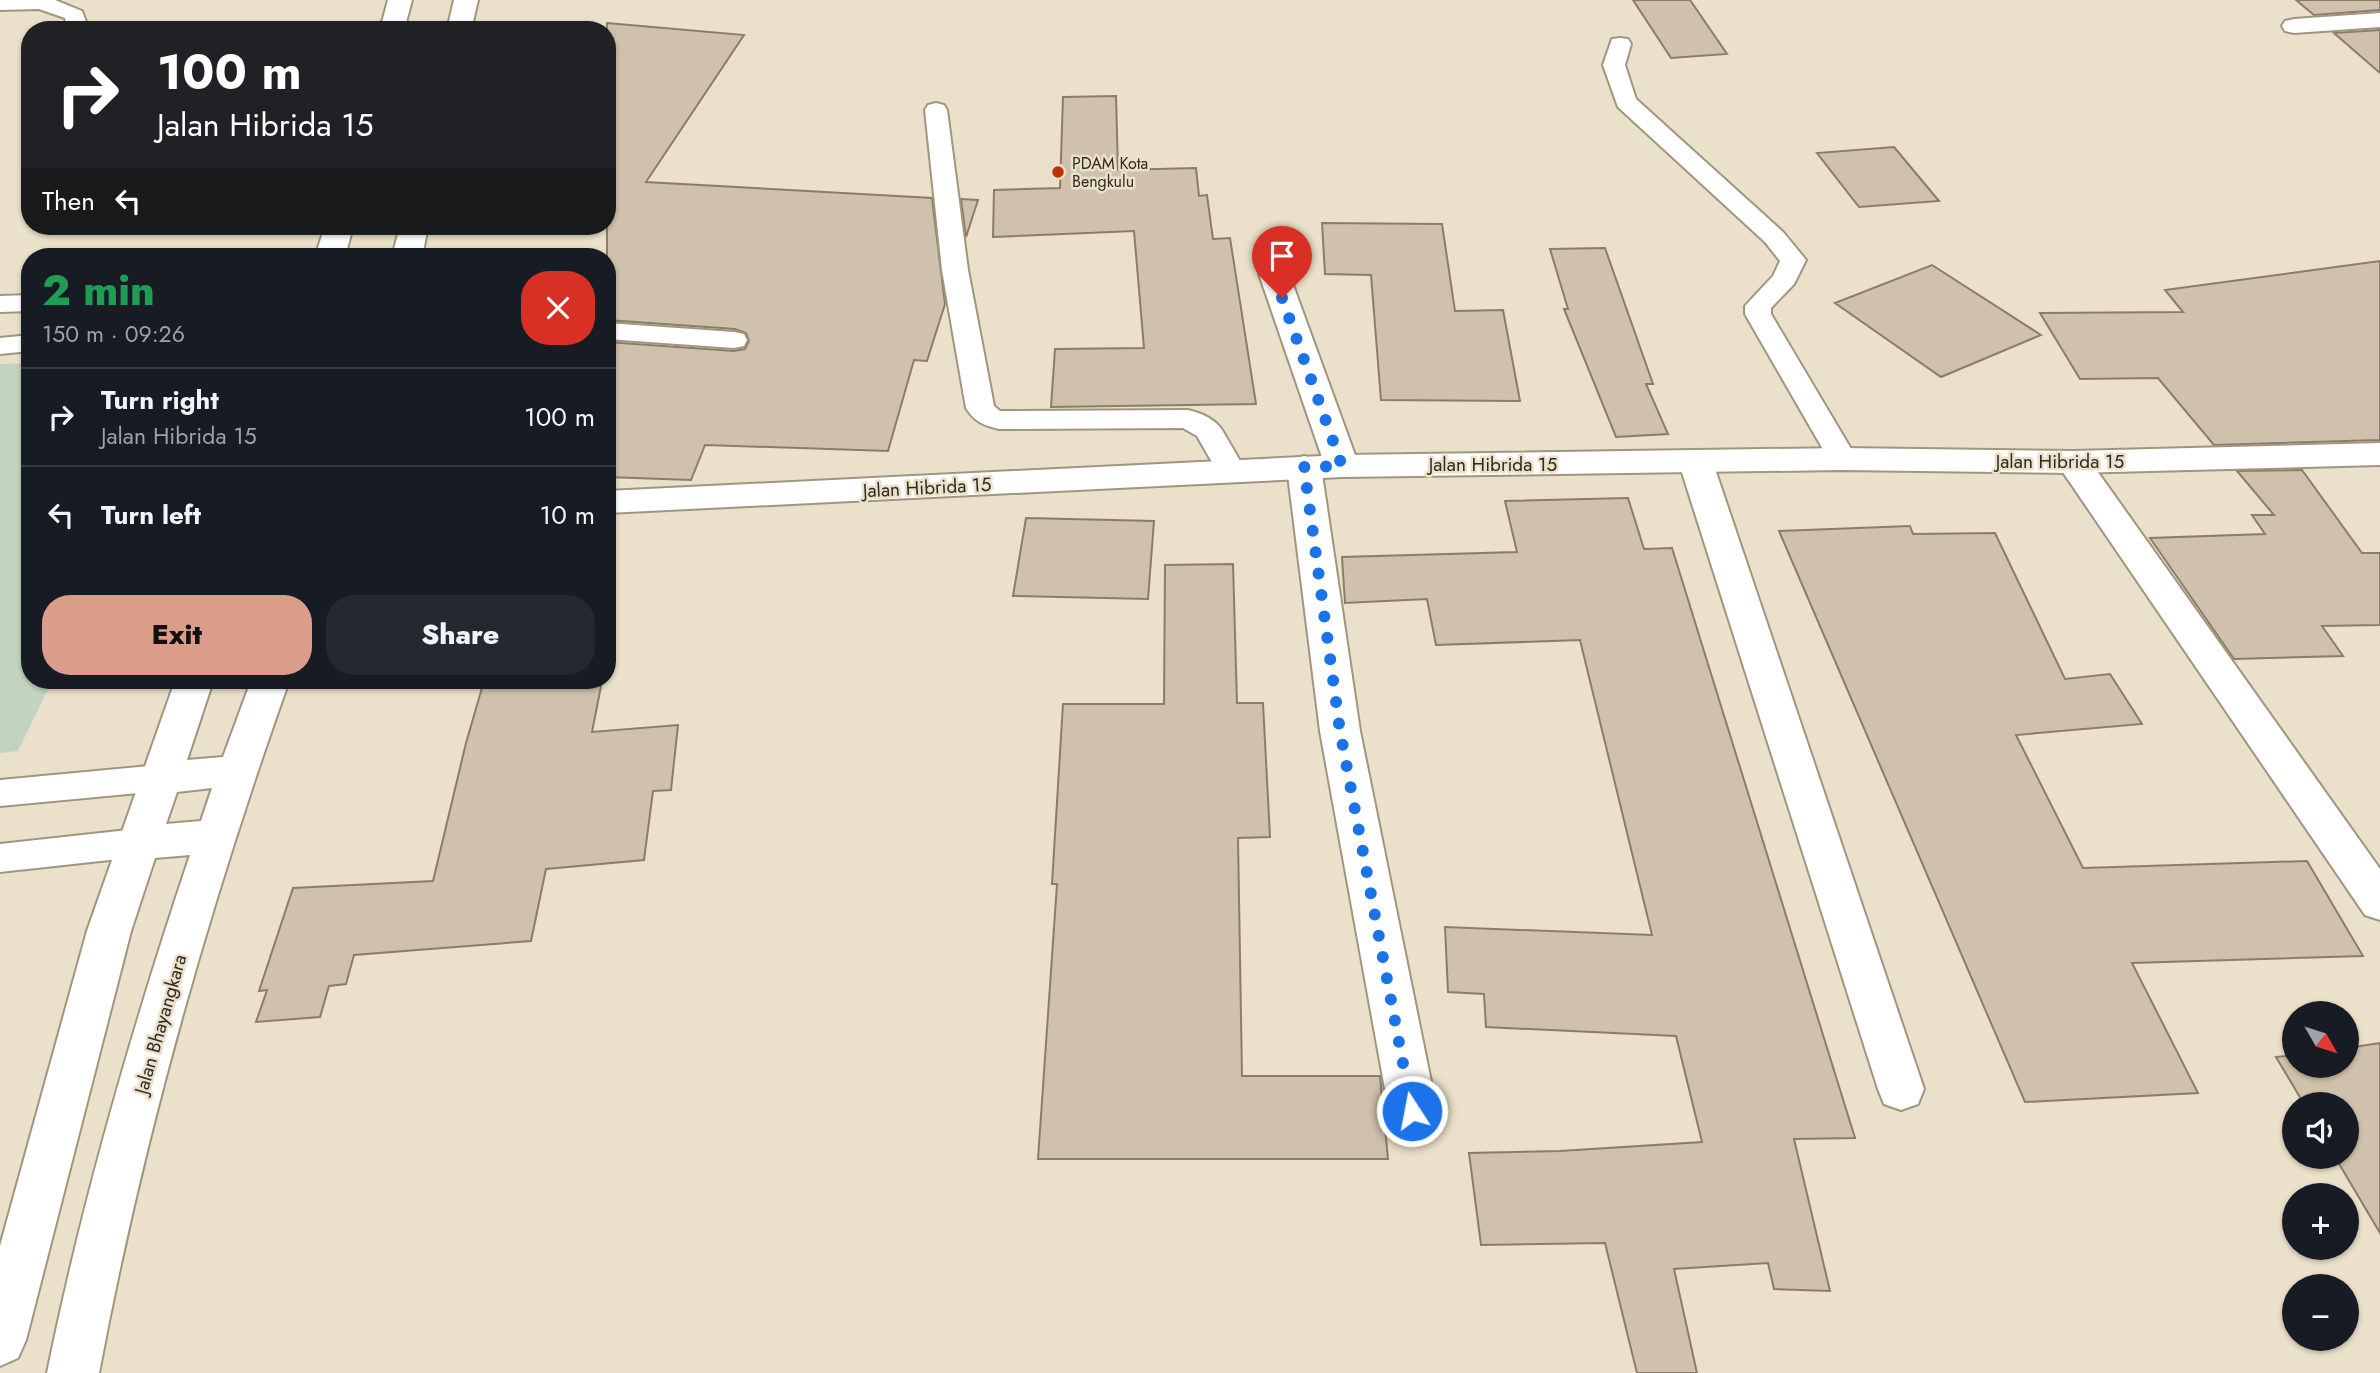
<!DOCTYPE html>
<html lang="en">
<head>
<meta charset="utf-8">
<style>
  body { margin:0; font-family:Jost,sans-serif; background:#242831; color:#f1f3f6; height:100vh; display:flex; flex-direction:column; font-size:26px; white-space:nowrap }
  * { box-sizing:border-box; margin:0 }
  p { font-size:23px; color:#9ea1a6 }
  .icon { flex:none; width:38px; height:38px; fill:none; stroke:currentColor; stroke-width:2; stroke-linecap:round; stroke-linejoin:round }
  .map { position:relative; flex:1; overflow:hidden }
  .details { position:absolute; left:21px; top:248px; width:595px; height:441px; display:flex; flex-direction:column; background:#171b24; border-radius:28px; box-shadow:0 2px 5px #0004 }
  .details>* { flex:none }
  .hud { position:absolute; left:21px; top:21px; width:595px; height:214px; border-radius:28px; box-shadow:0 2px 5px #0004; background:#202124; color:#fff; overflow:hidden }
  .needle { width:46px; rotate:129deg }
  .fabs { position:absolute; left:2282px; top:1001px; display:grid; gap:14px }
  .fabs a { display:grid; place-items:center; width:77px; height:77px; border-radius:50%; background:#171b24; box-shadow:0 2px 5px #0004; font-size:35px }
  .pin { position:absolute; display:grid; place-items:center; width:60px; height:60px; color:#fff; margin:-72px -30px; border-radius:50% 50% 50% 0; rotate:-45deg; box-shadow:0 0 7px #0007 }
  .pin .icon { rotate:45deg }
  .me { position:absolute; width:77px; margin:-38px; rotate:349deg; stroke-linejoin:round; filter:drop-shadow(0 0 5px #0008) }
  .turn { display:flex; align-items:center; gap:24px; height:147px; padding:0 21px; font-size:32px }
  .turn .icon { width:91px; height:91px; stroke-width:2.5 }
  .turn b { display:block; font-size:49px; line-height:60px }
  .then { display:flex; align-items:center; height:66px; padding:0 21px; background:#0003; gap:14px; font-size:26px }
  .round { display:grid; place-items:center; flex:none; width:74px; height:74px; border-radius:28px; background:#242831 }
  .summary { display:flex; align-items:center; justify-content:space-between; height:119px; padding:0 21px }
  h1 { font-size:42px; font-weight:800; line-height:52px; color:#1e9e55 }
  .primary-button { display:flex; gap:14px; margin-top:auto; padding:14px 21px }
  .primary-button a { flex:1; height:80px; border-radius:28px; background:#d99d89; color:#111; font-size:28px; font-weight:800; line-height:80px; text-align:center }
  .primary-button a+a { background:#242831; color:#f1f3f6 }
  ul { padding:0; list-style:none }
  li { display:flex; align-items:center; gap:21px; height:98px; padding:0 21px; border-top:2px solid #363941 }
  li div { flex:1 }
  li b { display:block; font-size:26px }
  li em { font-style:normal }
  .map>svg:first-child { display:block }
  .green { fill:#c2d4bf }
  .building { fill:#d0c1ac; stroke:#8b7d6a; stroke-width:2 }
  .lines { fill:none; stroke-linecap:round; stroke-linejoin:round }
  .service-casing { stroke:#a09680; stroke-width:4 }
  .minor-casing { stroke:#a09680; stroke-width:4 }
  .tertiary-casing { stroke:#a09680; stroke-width:4 }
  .service { fill:#fff; fill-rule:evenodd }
  .minor { fill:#fff; fill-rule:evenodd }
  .tertiary { fill:#fff; fill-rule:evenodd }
  .route { stroke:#1a73e8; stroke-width:12; stroke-dasharray:0 21.6 }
  .poi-dot { fill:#bc3303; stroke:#ebe0c9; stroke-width:2.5 }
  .labels { text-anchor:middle; stroke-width:5; stroke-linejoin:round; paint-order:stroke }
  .far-poi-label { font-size:16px; fill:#2f2a22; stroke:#ebe0c9; text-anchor:start }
  .street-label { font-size:19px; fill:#2f2a22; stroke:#ebe0c9 }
</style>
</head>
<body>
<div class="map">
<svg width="2380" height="1373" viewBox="0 0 2380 1373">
  <rect width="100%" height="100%" fill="#ebe0c9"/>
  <path class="green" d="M30 363V681H52L18 751 0 753V364Z"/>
  <path class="building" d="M1633 0H1690L1727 54 1671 58Z
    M2296 0H2380V10L2314 15Z
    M607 23 744 35 646 182 932 198 945 304 927 361 914 360 888 451 705 445 691 480 607 477V342L734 351 745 349 749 341 746 333 735 329 607 320Z
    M2380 30V73L2334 33Z
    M1116 96 1118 170 1196 168 1199 196 1207 195 1213 239 1230 238 1256 404 1051 407 1055 349 1144 348 1134 231 993 237 994 190 1060 188 1063 97Z
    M1894 147 1939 201 1859 207 1817 153Z
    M961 199 978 200 966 237Z
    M1322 223 1442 224 1455 311 1503 310 1520 401 1381 400 1371 275 1325 274Z
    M1605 248 1653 384H1646L1668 434 1616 437 1564 309H1568L1550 249Z
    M2380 261V440L2214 445 2158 378 2080 379 2040 313 2183 312 2165 290Z
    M1932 265 2041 335 1941 377 1835 303Z
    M2302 470 2362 553H2380V625L2322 626 2343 656 2234 659 2150 538 2265 534 2252 515H2274L2237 471Z
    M1628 498 1644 549 1672 548 1855 1138 1794 1139 1830 1291 1774 1289 1768 1263 1674 1269 1697 1373H1637L1605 1243 1481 1245 1469 1153 1560 1151 1702 1142 1676 1036 1486 1027 1484 994 1448 992 1445 927 1652 935 1580 640 1436 645 1427 599 1345 603 1342 557 1517 552 1505 501Z
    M1026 518 1154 521 1148 599 1013 596Z
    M1910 526 1913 534 1995 533 2065 679 2110 674 2142 724 2016 735 2083 868 2307 861 2363 956 2132 963 2198 1093 2025 1102 1779 531Z
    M1233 564 1237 703H1263L1270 837 1238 838 1242 1076H1380L1388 1159H1038L1057 884H1052L1063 704H1164L1165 565Z
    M484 681H602L592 732 678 725 671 790 653 791 644 860 546 869 531 941 354 955 346 984 329 986 320 1017 256 1022 267 990 259 991 293 888 433 881 466 743Z
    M2380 1043V1233L2335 1157H2347V1104H2304L2276 1057 2294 1055V1066H2347V1048Z"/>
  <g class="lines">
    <defs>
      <path id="service" d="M0 0H55L82 11 89 30H67L65 18 39 9 0 10Z
        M1620 38 1628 39 1631 44 1625 65 1636 99 1783 232 1806 260 1794 284 1771 308V314L1857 459 1852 465 1842 468 1832 465 1745 314V306L1773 276 1780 261 1765 242 1618 107 1603 65 1612 39Z
        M936 103 944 105 947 110 968 270 994 406 1000 411 1188 410C1201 413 1215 419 1222 430L1246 471 1241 478 1231 480 1221 478 1197 436 1183 428 999 429C983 425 975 422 966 408L942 270 925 110 928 105Z
        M30 295V311L0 312V296Z
        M607 323 734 332 744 334 747 340 744 346 734 348 607 339Z
        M30 335V351L0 354V338Z
        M160 765 172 769 177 778 172 787 160 791 0 806V780Z
        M137 829 150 833 155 843 150 853 137 857 0 872V844Z"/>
      <path id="minor" d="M2380 13V27L2294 33 2285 31 2282 26 2285 21 2294 19Z
        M1274 265 1285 268 1289 274 1359 466 1354 474 1342 477 1330 474 1325 466 1259 274 1263 268Z
        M2073 451 2085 454 2380 869V920L2365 915 2056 462 2061 454Z
        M1696 452 1708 455 1713 463 1924 1089 1918 1104 1901 1110 1884 1104 1878 1089 1679 463 1684 455Z
        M1304 456 1316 459 1321 467 1360 731 1437 1111 1430 1126 1413 1132 1396 1126 1389 1111 1320 731 1287 467 1292 459Z"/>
      <path id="tertiary" d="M388 0H412L404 30H380Z
        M454 0H478L471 30H447Z
        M325 226H353L345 257H315Z
        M400 226H428L422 257H392Z
        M2380 443V465L2073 473 1842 470 1342 477 607 513V491L1342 455 1842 448 2073 451Z
        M175 681H213L187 760 223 757 251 681H289C209 906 143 1138 99 1373H47C83 1197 133 1025 190 855L155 858 131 931 26 1340 18 1358 0 1366V1246L87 931ZM212 788 201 821 166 824 177 792Z"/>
    </defs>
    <use href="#service" class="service-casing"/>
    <use href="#minor" class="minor-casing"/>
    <use href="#tertiary" class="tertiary-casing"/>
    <use href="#service" class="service"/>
    <use href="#minor" class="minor"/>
    <use href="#tertiary" class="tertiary"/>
  </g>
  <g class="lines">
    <path class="route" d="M1282 298 1342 466 1304 467 1340 731 1412 1111"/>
  </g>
  <circle class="poi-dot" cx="1058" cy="172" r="7"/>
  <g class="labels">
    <g class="far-poi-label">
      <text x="1072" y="169">PDAM Kota<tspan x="1072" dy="18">Bengkulu</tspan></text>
    </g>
    <g class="street-label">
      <text x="2060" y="468">Jalan Hibrida 15</text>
      <text x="1493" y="471">Jalan Hibrida 15</text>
      <text transform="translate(927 487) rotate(-3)" y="7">Jalan Hibrida 15</text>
      <text transform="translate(160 1024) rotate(-74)" y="7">Jalan Bhayangkara</text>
    </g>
  </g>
</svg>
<div class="fabs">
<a><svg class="needle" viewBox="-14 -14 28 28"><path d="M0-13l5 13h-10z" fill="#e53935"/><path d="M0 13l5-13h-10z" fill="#9ea1a6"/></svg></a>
<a><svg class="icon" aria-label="sound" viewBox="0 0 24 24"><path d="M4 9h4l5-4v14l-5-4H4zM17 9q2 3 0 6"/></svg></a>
<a>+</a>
<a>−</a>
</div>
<div class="pin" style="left:1282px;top:298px;background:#d93025"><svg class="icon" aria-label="arrive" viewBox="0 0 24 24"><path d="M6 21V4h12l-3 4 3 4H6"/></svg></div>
<svg class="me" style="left:1412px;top:1111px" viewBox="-20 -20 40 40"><circle r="17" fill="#1a73e8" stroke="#fff" stroke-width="3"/><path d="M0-11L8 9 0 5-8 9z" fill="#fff"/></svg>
<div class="hud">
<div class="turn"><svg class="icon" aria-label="right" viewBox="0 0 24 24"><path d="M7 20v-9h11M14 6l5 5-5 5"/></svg><div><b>100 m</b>Jalan Hibrida 15</div></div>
<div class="then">Then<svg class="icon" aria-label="left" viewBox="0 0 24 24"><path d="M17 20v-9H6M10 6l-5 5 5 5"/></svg></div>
</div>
<section class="details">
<div class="summary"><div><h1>2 min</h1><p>150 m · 09:26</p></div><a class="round" style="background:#d93025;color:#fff"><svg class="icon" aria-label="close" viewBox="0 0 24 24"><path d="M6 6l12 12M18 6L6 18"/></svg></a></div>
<ul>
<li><svg class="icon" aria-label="right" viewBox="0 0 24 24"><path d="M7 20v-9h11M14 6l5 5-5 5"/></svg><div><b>Turn right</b><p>Jalan Hibrida 15</p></div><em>100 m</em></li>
<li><svg class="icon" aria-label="left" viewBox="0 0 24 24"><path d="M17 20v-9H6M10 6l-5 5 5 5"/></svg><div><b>Turn left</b></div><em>10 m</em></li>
</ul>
<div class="primary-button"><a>Exit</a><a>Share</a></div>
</section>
</div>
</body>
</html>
